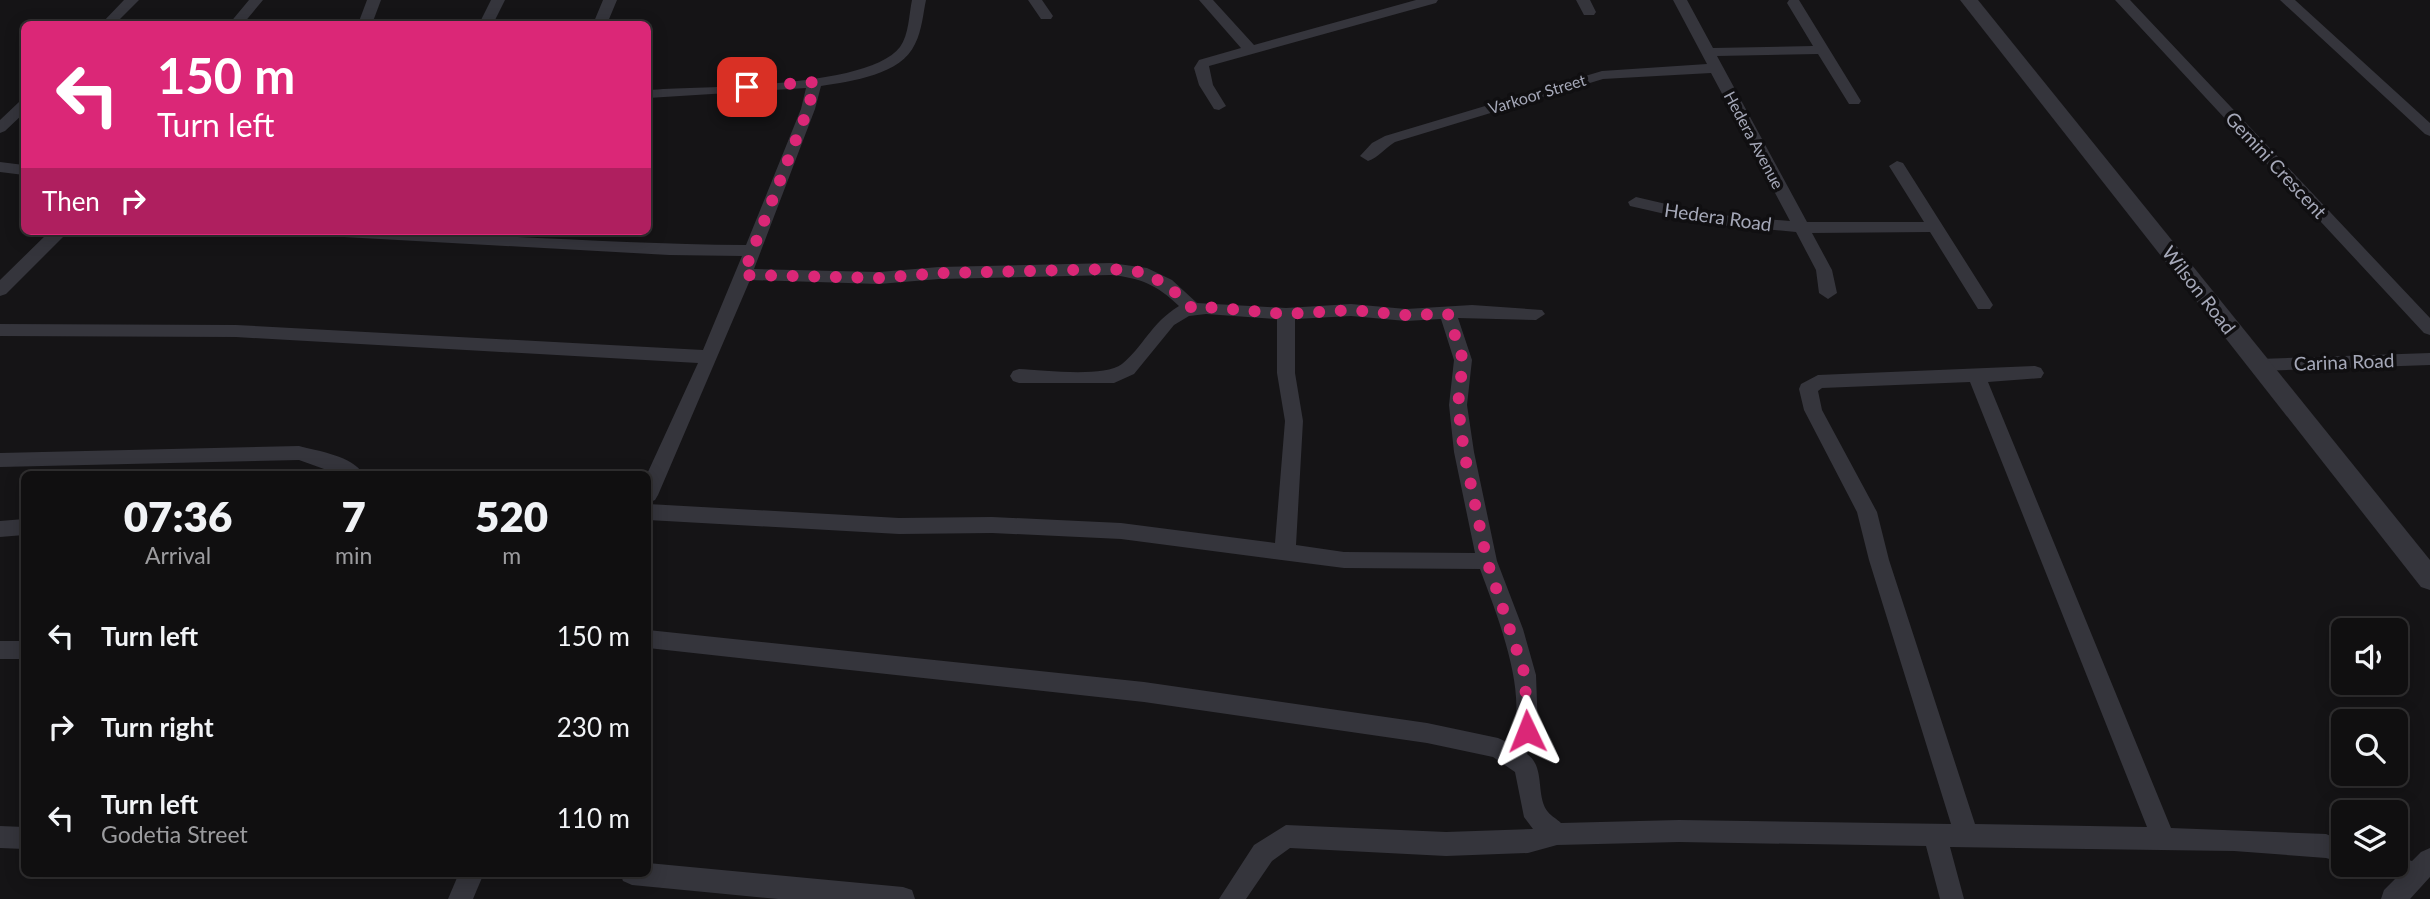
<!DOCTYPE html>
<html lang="en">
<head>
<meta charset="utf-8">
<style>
  body { margin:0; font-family:Lato,sans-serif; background:#1e1d1e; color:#f1f3f6; height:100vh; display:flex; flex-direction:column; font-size:26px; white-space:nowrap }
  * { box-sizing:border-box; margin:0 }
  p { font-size:23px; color:#9c9c9f }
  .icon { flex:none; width:38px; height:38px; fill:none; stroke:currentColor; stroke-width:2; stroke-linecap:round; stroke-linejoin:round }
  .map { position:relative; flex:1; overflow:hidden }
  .side { position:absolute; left:21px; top:471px; width:630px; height:406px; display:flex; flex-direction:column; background:#100f10; border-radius:10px; box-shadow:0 4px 18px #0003,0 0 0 2px #302f30 }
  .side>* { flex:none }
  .banner { position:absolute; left:21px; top:21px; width:630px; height:214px; border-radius:10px; box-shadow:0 4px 18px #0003,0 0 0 2px #302f30; background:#db2777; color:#fff; overflow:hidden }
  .controls { position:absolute; left:2331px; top:618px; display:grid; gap:14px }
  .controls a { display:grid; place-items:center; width:77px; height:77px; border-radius:10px; background:#100f10; box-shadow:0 4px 18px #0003,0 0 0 2px #302f30; font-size:35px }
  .pin { position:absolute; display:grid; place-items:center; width:60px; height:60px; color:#fff; margin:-30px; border-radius:14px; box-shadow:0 4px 10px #0006 }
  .me { position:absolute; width:77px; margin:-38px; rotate:358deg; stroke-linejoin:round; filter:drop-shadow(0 0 5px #0008) }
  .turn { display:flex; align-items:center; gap:24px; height:147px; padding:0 21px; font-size:32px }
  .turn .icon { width:91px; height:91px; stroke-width:2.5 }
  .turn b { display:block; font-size:49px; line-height:60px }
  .then { display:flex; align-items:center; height:66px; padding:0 21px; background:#0003; gap:14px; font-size:26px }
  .eta { display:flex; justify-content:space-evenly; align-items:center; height:119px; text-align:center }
  .eta b { font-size:42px; font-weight:800; line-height:49px }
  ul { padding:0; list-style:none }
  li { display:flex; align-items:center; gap:21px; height:91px; padding:0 21px }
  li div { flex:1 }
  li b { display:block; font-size:26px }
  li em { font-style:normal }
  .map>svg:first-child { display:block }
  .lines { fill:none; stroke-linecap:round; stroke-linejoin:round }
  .minor { fill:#35353c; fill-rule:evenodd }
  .tertiary { fill:#35353c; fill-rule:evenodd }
  .route { stroke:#db2777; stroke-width:12; stroke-dasharray:0 21.6 }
  .labels { text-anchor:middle; stroke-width:7; stroke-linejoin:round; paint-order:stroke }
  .far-street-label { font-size:16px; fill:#a5a8b8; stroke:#100f11 }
  .street-label { font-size:19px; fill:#a5a8b8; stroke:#100f11 }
</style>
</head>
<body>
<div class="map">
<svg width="2430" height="899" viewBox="0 0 2430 899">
  <rect width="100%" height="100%" fill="#151416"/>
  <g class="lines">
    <path class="minor" d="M124 0H139L115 24H101Z
      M249 0H263L243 24H229Z
      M367 0H381L372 24H358Z
      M491 0H505L493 24H479Z
      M603 0H617L607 24H593Z
      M912 0H926C923 14 922 30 915 44 901 75 852 81 821 86L815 109 754 269 879 272 939 267 1111 263 1147 268 1172 280 1197 303 1286 308 1351 304 1406 309 1472 305 1542 310 1545 314 1536 320 1458 318 1472 360 1467 405 1474 452 1497 561 1523 629 1536 675 1538 731 1527 754C1546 767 1535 796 1548 812 1551 816 1557 819 1561 823L1679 820 1951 824 1869 560 1857 512 1804 410 1799 389 1801 384 1818 375 2035 366 2041 368 2044 373 2041 378 1988 382 2171 828 2326 834 2343 841V863L2326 858 2234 851 1950 847 1964 899H1940L1926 846 1679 842 1557 845 1528 853 1446 856 1290 848 1272 861 1246 899H1219L1254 845 1286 825 1446 832 1533 829 1524 817 1515 772 1493 757 1427 743 1144 702 648 648V630L1144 682 1427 723 1498 738 1509 743C1532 699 1496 613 1480 569L1344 568 1121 539 992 533 899 534 648 520V504L899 518 992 517 1121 523 1275 543 1285 421 1277 373V319L1206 314 1189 316 1174 325 1134 374 1114 383H1019L1013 381 1010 376 1013 371 1019 369C1043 370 1103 378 1122 364 1143 347 1151 323 1179 306 1157 285 1141 278 1111 275L939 279 879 284 750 280 658 495 655 500 648 503 647 474 698 363 236 337 0 336V324L236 325 703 350 742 256 669 255 326 236 318 231C461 231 603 244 746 245L801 109 806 88 648 98V90C700 86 868 89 900 47 909 35 909 14 912 0ZM1351 316 1406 321 1441 319 1454 360 1449 405 1454 452 1475 553 1344 552 1296 545 1303 421 1295 373V319ZM1970 382 2147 827 1975 824 1889 560 1877 512 1822 410 1818 391 1822 388Z
      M1028 0H1042L1053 16 1051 19H1041Z
      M1199 0H1213L1254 45 1416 0H1438L1436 3 1209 66 1213 85 1226 106 1219 110 1214 109 1199 85 1194 68 1199 60 1241 48Z
      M1576 0H1590L1596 12 1594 15H1584Z
      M1673 0H1687L1713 48 1813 46 1787 3 1789 0H1799L1861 101 1859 104H1849L1818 54 1717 56 1807 222H1924L1889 166 1897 161 1903 163 1993 305 1990 309H1978L1930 232 1812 233 1832 270 1837 293 1828 299 1819 293 1816 270 1796 232 1709 224 1630 206 1628 202 1636 197 1709 214 1790 221 1711 73 1603 79 1395 142C1386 147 1378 158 1368 161L1360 156 1372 143 1385 136 1602 71 1707 64Z
      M2115 0H2130L2430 318V335L2424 333Z
      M2280 0H2295L2430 123V136L2425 134Z
      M24 101V113L5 131 0 133V120L19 102Z
      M0 162 24 165V175L0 172Z
      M50 231H150L142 236 63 237 6 294 0 296V280Z
      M2430 353V365L2259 371 2253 370 2250 365 2253 360 2259 359Z
      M299 446C318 451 353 456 363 474H338L299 460 0 467V453Z
      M24 519V535L0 537V521Z
      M0 641H24V659H0Z
      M0 826 24 827V849L0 848Z
      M2430 848V877L2410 899H2381L2384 890 2395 879 2376 872 2373 864H2396V856L2412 861 2421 852Z
      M648 863 903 887 912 890 915 899H778L632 885 623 881 620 873H648Z
      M459 873H484L473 899H448Z"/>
    <path class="tertiary" d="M1960 0H1978L2430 560V590L2421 587Z"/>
  </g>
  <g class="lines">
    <path class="route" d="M747 87 815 82 808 109 743 275 878 278 939 273 1111 269 1141 272 1166 284 1193 309 1206 307 1286 314 1351 310 1406 315 1448 314 1463 360 1458 405 1464 452 1487 561 1525 675 1527 731"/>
  </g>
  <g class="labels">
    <g class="far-street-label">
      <text transform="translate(1537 94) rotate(-17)" y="6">Varkoor Street</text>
      <text transform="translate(1754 140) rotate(62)" y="6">Hedera Avenue</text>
    </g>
    <g class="street-label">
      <text transform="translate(2276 165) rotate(47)" y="7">Gemini Crescent</text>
      <text transform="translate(1718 217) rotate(8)" y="7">Hedera Road</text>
      <text transform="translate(2199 290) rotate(52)" y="7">Wilson Road</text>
      <text transform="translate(2344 362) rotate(-2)" y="7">Carina Road</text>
    </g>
  </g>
</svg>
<div class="controls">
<a><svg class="icon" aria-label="sound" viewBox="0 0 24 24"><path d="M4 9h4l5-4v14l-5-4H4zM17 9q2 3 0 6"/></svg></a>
<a><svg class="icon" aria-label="search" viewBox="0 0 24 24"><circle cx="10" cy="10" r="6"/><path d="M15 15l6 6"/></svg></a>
<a><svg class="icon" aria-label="layers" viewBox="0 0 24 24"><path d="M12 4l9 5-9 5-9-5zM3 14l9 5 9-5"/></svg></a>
</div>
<div class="pin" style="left:747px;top:87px;background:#d93025"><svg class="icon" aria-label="arrive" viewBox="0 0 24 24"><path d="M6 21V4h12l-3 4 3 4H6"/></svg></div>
<svg class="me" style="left:1527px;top:731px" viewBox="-20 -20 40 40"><path d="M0-17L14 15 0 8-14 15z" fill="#db2777" stroke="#fff" stroke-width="4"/></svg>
<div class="banner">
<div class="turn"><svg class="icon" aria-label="left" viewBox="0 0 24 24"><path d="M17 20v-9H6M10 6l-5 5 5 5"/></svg><div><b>150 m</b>Turn left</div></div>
<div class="then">Then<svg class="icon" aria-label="right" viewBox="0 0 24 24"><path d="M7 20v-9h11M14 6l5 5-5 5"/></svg></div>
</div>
<section class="side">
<div class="eta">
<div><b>07:36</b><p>Arrival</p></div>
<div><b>7</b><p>min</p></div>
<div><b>520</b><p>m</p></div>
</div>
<ul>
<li><svg class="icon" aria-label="left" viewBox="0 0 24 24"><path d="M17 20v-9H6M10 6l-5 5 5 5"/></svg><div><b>Turn left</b></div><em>150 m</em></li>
<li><svg class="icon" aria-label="right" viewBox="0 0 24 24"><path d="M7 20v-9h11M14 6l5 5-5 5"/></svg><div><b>Turn right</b></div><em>230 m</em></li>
<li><svg class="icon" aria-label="left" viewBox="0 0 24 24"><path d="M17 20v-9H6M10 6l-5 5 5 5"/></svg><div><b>Turn left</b><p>Godetia Street</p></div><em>110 m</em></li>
</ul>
</section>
</div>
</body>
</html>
